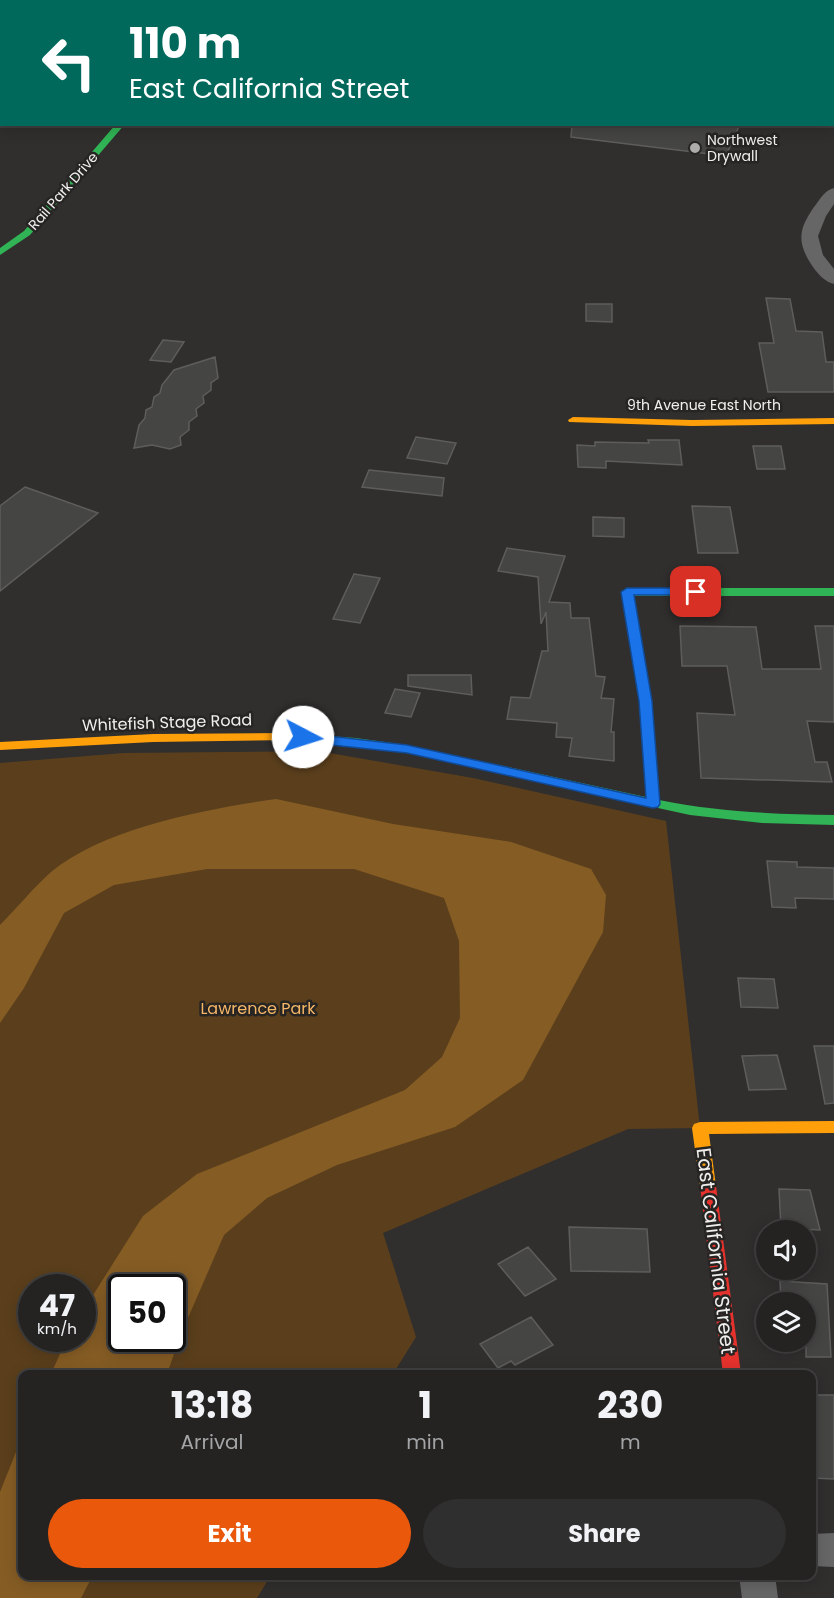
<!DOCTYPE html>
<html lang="en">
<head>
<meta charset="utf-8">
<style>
  body { margin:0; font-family:Poppins,sans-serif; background:#302f2f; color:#f1f3f6; height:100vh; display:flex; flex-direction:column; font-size:22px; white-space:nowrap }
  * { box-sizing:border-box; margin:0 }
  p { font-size:20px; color:#a3a4a5 }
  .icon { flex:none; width:33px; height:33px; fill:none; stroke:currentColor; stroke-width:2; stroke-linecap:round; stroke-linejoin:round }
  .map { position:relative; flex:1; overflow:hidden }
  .drawer { position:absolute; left:18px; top:1370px; width:798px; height:210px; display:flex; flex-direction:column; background:#242322; border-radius:12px; box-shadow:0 3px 15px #0003,0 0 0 2px #414040 }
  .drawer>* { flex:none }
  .banner { position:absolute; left:0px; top:0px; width:834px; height:126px; box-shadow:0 3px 15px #0003,0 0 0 2px #414040; background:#00695c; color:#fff; overflow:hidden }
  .buttons { position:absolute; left:756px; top:1220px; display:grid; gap:12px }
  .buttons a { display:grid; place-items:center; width:60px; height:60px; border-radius:50%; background:#242322; box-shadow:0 3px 15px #0003,0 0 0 2px #414040; font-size:30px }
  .speed { position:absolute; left:18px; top:1274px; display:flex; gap:12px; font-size:30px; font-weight:700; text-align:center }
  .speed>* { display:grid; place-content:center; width:78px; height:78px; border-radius:50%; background:#242322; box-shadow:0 3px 15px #0003,0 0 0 2px #414040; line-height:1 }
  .speed small { font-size:15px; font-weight:400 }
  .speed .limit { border:3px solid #111; border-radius:9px; background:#fff; color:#111 }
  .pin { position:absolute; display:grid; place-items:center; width:51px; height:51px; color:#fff; margin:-26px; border-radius:12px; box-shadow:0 3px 9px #0006 }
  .me { position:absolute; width:66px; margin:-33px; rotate:95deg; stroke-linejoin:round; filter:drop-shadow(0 0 4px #0008) }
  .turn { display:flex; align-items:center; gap:21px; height:126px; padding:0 30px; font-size:27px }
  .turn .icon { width:78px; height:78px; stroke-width:2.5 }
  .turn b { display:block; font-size:42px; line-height:51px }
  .eta { display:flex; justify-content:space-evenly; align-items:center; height:102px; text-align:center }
  .eta b { font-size:36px; font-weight:700; line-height:42px }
  .action { display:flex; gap:12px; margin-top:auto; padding:12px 30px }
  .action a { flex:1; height:69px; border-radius:36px; background:#ea580c; color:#fff; font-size:24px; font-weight:700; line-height:69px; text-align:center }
  .action a+a { background:#302f2f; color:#f1f3f6 }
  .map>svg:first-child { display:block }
  .green { fill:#5b3f1c; fill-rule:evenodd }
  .water { fill:#855c24; fill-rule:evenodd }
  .building { fill:#454544; stroke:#5e5d5c; stroke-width:1.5 }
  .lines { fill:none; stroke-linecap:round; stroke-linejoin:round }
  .street { fill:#666; fill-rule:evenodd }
  .fast { fill:#30b455; fill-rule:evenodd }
  .slow { fill:#ff9f0a; fill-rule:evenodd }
  .jam { fill:#e5322d; fill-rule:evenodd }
  .rail { stroke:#6a6969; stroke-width:3; stroke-dasharray:8 4; stroke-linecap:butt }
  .route { fill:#1a73e8; stroke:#114b97; stroke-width:1.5 }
  .poi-dot { fill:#adacaa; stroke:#272523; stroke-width:2 }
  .labels { text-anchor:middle; stroke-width:5; stroke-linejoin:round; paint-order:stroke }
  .far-poi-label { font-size:14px; fill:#f0efed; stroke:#272523; text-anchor:start }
  .far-street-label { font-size:14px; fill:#f0efed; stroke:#272523 }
  .street-label { font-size:16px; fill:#f0efed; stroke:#272523 }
  .park-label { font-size:16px; fill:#f5b668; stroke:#272523 }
  .near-street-label { font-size:20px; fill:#f0efed; stroke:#272523 }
</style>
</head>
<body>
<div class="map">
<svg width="834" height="1598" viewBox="0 0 834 1598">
  <rect width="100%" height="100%" fill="#302f2e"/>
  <path class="green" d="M318 751 473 778 666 821 700 1128 628 1129 383 1233 416 1337 393 1374H22V1575H271L257 1598H0V763L124 753ZM32 1287H82V1338H32ZM122 1287H172V1338H122Z"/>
  <path class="water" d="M276 799 393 824 511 842 591 869 606 895 603 932 523 1080 455 1127 337 1165 267 1198 224 1235 181 1334 167 1374H51L67 1338H82L83 1311 143 1216 197 1174 405 1090 442 1057 460 1018 459 941 444 898 354 869H207L114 885 64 913 24 988 0 1023V925C17 908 33 888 51 872 106 827 207 809 276 799ZM122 1287H172V1338H122Z
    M22 1437V1575H93L81 1598H0V1492Z"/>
  <path class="building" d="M572 124H740L726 156 571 137Z
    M766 298 790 299 796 331 822 332 826 362H834V392H768L759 343H774Z
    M586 304H612V322L586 321Z
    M163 340 184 342 171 362 150 360Z
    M215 357 218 378 211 383V390L203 396 204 403 196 409 197 416 189 422V430L180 437 181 445 170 449 152 445 134 448 139 425 145 418 146 410 152 407 154 397 160 393 162 385 174 370Z
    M416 437 456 443 447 464 407 458Z
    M648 440H679L682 465 606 461V468L578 467 577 445 595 446V442L649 443Z
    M753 446H781L785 469H757Z
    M369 470 444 478 442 496 362 487Z
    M25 487 98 513 0 591V506Z
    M692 506 730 507 738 553H698Z
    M593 517 624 518V537L593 536Z
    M507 548 565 556 549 602 570 603 571 618H589L596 676 605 677 601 698 614 699 611 732H614V761L569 756 572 738 556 737 557 723 507 719 511 697 530 698 542 651H548L546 612 541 624 538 577 498 571Z
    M354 574 380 578 360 623 333 619Z
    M680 626 756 627 762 669H821L815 626H834V722L807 721 815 762H827L832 782 701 778 697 713 735 715 727 666H682Z
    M408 675H471L472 695 408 686Z
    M395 689 420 693 411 717 385 713Z
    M767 861 797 862V867L834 868V899L795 898 796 908 772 907Z
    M738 978 774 979 778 1008 741 1007Z
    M814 1046H834V1103L825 1104Z
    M777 1055 786 1089 749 1090 742 1056Z
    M779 1189 810 1190 820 1230 781 1228Z
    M569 1227 647 1229 650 1272 571 1271Z
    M528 1247 556 1279 525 1296 498 1264Z
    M780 1281 827 1284 831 1357H806V1302H781Z
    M531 1317 553 1345 515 1365 511 1361 498 1368 480 1344Z
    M812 1395H834V1479L812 1478Z"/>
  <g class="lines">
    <path class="street" d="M219 0H233L218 2Z
      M662 0H679L680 2H663Z
      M796 0H814L815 2H797Z
      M832 5H834V14H832Z
      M832 50H834V60L832 59Z
      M834 188V204L826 216 818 236 823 255 834 269V284C825 282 818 274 813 267 795 241 799 227 817 203 822 196 826 190 834 188Z
      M834 1533V1567L812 1566V1534Z
      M739 1575H775L778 1598H742Z"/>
    <path class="fast" d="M116 124H125L30 235 0 255V248L24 231Z
      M627 588H834V596H634L651 701 659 800C717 812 775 814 834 815V825L762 823 690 815 406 753 356 746 286 741 279 737 286 733 356 738 406 745 646 797 639 701 621 592Z"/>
    <path class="slow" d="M573 417 692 420 834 418V424L692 426 569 422 568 420Z
      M286 733 291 734 293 737 291 740 153 742 0 750V742L153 734Z
      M834 1121V1133L709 1134 716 1186 714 1191 708 1192 702 1191 700 1186 692 1128 694 1124 700 1122Z"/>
    <path class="jam" d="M708 1180 714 1181 716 1186 741 1374H723L700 1186 702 1181Z"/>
    <path class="rail" d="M739 0 744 2"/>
  </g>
  <path class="route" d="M627 588H696L702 592 696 595H634L652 701 660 804 658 807 653 808 407 753 303 742 297 737 303 733 407 745 646 798 639 701 621 592Z"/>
  <circle class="poi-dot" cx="695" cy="148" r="6"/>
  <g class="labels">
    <g class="far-poi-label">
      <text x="707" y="145">Northwest<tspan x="707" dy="16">Drywall</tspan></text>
    </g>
    <g class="far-street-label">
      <text transform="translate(63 191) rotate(-49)" y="5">Rail Park Drive</text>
      <text x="704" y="410">9th Avenue East North</text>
    </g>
    <g class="street-label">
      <text transform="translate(167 722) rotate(-2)" y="6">Whitefish Stage Road</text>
    </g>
    <g class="park-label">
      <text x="258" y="1014">Lawrence Park</text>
    </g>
    <g class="near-street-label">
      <text transform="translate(716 1251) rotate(83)" y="7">East California Street</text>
    </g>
  </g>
</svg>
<div class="buttons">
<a><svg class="icon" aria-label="sound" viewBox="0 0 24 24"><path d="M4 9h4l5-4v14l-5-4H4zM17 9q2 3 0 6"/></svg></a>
<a><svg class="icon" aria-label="layers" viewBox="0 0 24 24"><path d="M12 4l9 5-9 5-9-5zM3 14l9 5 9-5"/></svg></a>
</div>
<div class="speed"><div>47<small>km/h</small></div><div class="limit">50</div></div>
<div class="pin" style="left:696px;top:592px;background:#d93025"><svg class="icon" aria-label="arrive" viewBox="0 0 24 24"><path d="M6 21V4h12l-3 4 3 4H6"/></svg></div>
<svg class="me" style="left:303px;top:737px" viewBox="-20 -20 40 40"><circle r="19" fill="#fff"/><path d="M0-13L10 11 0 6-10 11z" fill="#1a73e8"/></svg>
<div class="banner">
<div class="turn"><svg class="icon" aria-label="left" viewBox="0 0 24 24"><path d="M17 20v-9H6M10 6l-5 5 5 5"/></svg><div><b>110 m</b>East California Street</div></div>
</div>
<section class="drawer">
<div class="eta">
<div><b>13:18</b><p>Arrival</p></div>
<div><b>1</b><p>min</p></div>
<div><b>230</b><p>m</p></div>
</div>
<div class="action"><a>Exit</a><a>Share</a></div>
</section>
</div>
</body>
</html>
